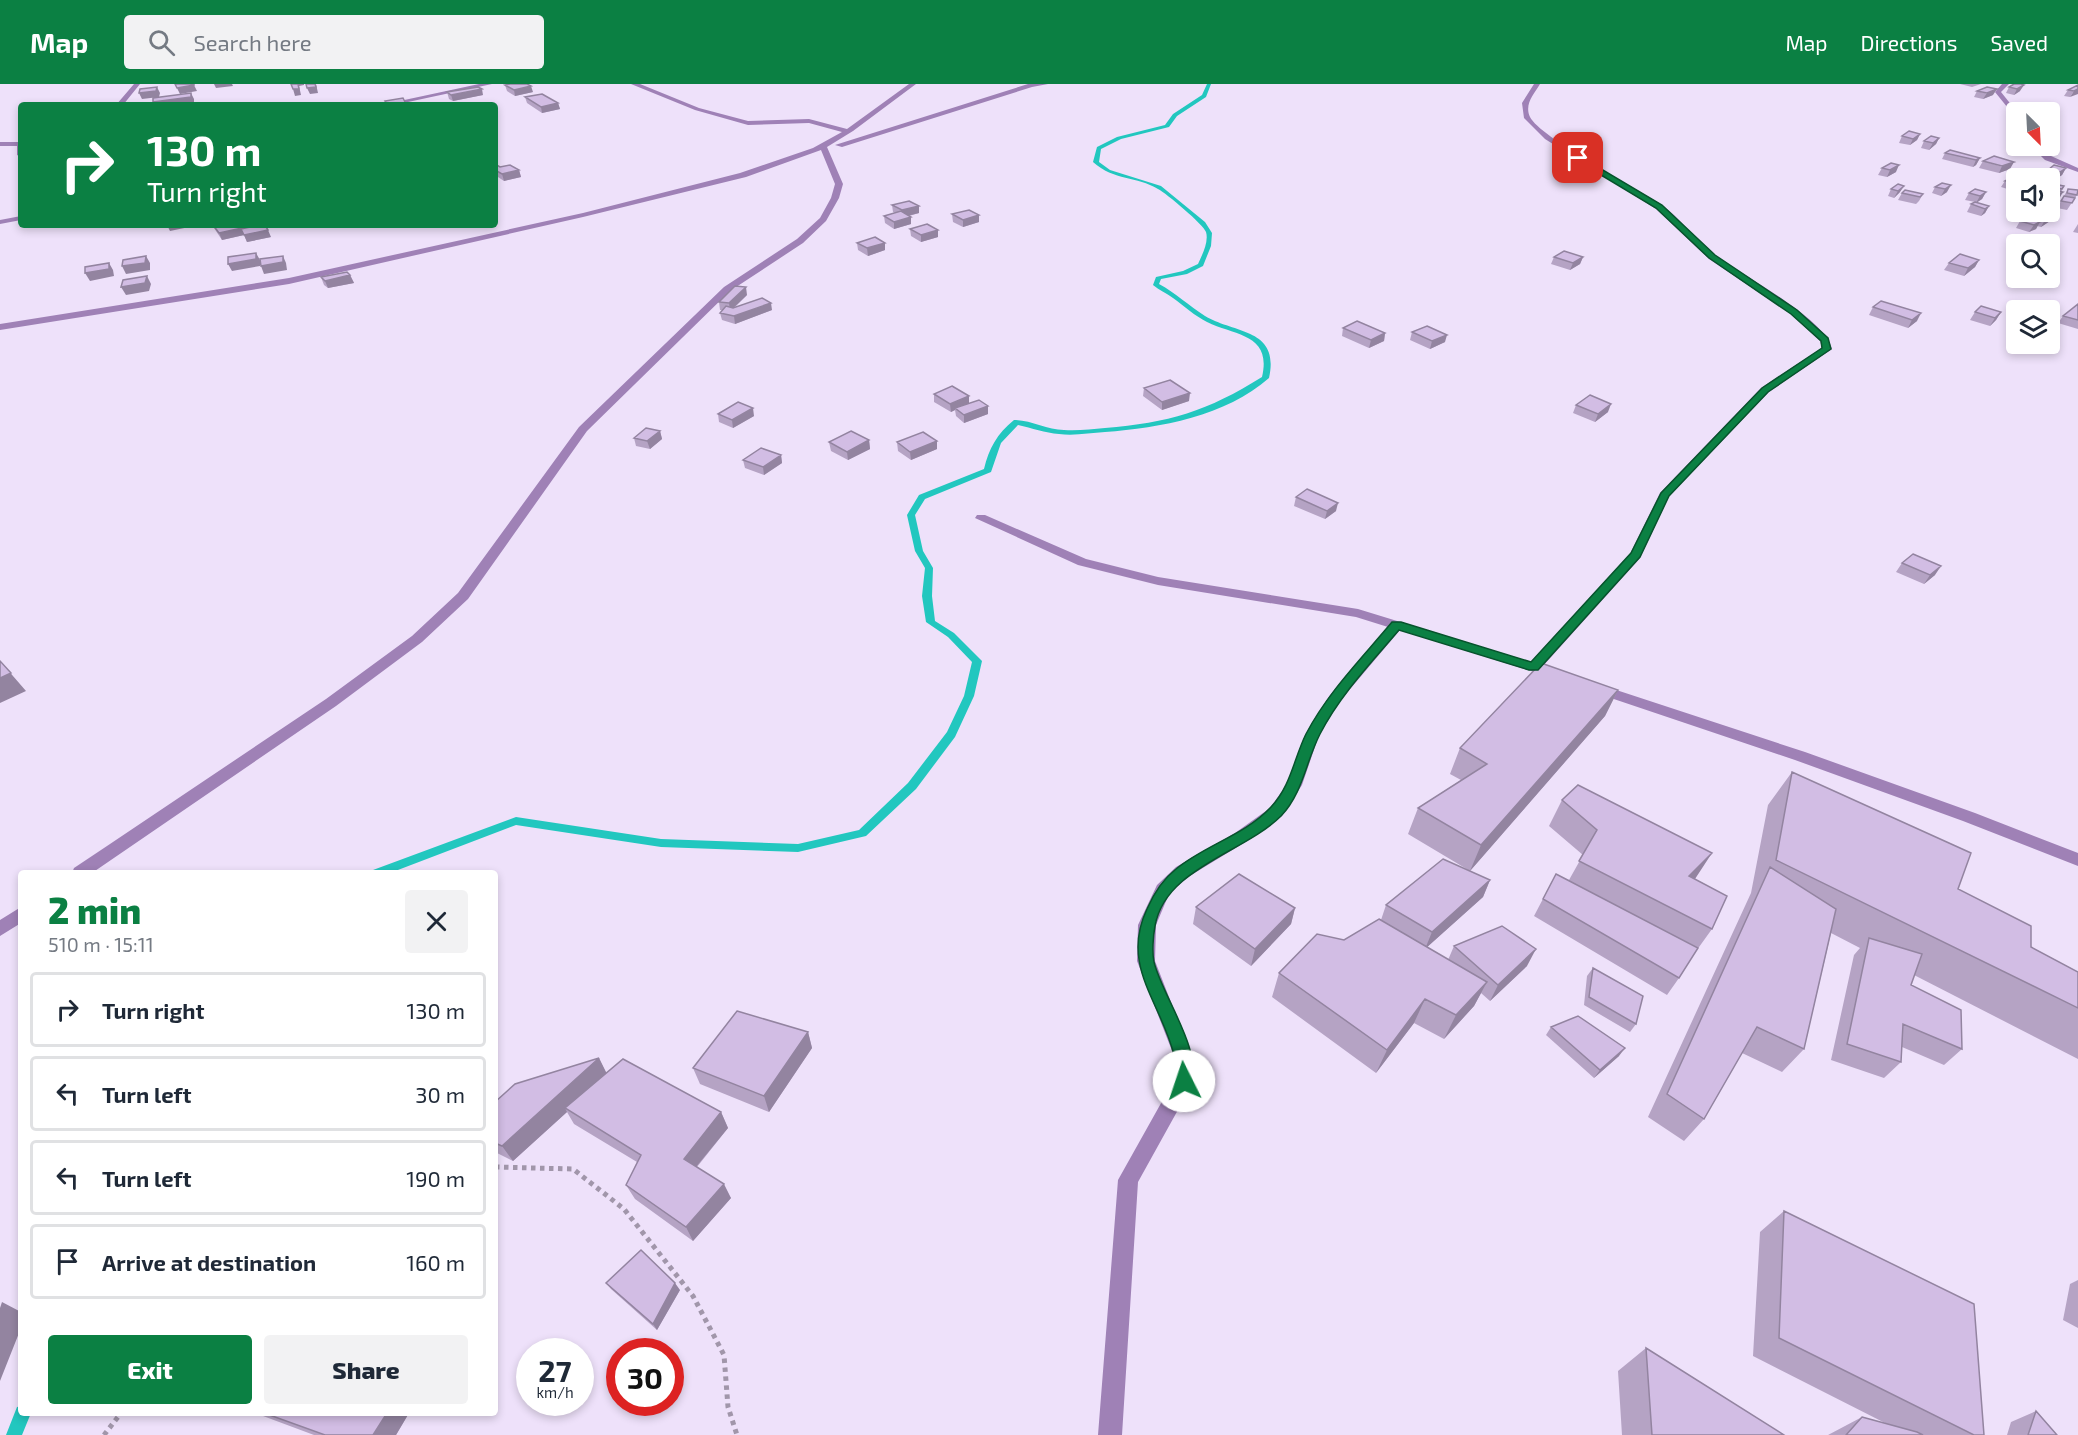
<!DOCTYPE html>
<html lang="en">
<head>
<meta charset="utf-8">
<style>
  body { margin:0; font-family:"Exo 2",sans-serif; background:#f2f2f3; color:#1f2937; height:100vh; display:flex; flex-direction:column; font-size:22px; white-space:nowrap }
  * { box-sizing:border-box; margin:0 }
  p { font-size:20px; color:#747a83 }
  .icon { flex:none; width:33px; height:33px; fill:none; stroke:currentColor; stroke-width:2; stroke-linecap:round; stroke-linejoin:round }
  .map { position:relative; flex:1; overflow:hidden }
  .details { position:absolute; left:18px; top:786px; width:480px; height:546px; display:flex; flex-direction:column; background:#fff; border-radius:6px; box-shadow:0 3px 9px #0003 }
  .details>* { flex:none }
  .banner { position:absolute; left:18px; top:18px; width:480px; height:126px; border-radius:6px; box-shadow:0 3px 9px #0003; background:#0b8043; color:#fff; overflow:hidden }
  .needle { width:39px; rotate:156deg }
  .buttons { position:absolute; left:2006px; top:18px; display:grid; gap:12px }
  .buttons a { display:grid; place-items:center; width:54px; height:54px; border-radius:6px; background:#fff; box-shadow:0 3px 9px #0003; font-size:30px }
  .speed { position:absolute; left:516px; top:1254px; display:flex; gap:12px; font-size:30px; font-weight:700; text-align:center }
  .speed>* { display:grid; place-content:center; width:78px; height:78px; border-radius:50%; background:#fff; box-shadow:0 3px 9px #0003; line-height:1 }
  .speed small { font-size:15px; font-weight:400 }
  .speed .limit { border:9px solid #d22; background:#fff; color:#111 }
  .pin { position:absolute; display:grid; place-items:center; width:51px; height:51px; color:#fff; margin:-26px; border-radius:12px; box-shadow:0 3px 9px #0006 }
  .me { position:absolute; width:66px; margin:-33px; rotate:356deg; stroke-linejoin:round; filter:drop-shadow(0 0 4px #0008) }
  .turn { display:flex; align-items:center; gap:21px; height:126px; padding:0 30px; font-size:27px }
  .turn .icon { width:78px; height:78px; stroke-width:2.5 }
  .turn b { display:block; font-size:42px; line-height:51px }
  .round { display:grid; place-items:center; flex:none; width:63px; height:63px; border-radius:6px; background:#f2f2f3 }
  .summary { display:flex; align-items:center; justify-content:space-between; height:102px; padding:0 30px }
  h1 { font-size:36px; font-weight:800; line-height:45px; color:#0b8043 }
  .cta { display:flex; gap:12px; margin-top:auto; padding:12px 30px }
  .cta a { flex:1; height:69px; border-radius:6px; background:#0b8043; color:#fff; font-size:24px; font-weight:800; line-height:69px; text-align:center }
  .cta a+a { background:#f2f2f3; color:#1f2937 }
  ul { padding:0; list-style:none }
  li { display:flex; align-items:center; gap:18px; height:75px; margin:0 12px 9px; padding:0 18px; border:3px solid #e0e1e3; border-radius:6px }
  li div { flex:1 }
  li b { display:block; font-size:22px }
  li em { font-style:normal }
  header { display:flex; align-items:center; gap:36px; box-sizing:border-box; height:84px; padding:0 30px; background:#0b8043; color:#fff }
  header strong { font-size:28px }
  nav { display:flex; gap:33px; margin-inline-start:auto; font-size:21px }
  .search { width:420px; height:54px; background:#f2f2f3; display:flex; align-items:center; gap:15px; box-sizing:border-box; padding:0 21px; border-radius:6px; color:#747a83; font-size:22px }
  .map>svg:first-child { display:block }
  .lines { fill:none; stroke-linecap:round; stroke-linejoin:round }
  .stream { fill:#22c7bf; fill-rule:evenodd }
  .path { stroke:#a196aa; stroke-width:5; stroke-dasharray:4.5 4.5; stroke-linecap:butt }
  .minor { fill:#9f81b6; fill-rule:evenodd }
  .wall { fill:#b5a3c4 }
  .shaded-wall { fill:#9384a0 }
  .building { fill:#d2bde4; stroke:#9384a0; stroke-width:1.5 }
  .route { fill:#0b8043; stroke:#07532c; stroke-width:1.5 }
</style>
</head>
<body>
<header>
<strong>Map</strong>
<div class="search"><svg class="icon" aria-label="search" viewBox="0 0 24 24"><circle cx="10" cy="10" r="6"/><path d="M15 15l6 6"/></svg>Search here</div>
<nav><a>Map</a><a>Directions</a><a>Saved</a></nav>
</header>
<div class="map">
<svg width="2078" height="1351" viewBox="0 0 2078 1351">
  <rect width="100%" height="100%" fill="#eee1fa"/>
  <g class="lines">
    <path class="stream" d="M1207 0H1211L1206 13 1177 32 1169 43 1121 55 1101 65 1099 78 1110 86 1161 102 1205 138 1212 149 1211 162 1203 182 1187 190 1161 195 1159 200C1176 209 1189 222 1205 232 1235 250 1280 244 1269 294 1226 332 1160 344 1105 348 1090 349 1074 352 1059 350 1045 349 1032 344 1018 341L1001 359 991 388 925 415 915 431 923 467 933 484 932 512 935 537 954 549 982 577 974 612 955 653 916 705 866 752 798 768 661 763 516 741 390 789H371L373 786 516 733 661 755 798 760 859 746 908 699 947 648 964 612 972 578 948 553 926 538 922 512 925 484 915 467 907 431 919 411 984 385C989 364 997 350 1014 336 1031 336 1047 346 1064 346 1078 347 1092 345 1105 344 1168 339 1208 327 1262 293 1272 250 1236 252 1207 238 1195 232 1184 222 1173 214 1166 209 1159 206 1153 201L1156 193 1183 187 1198 180C1202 171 1209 158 1206 148 1204 141 1166 109 1158 105 1137 92 1114 97 1093 78L1097 63 1117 53 1165 41 1173 30 1202 11Z
      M21 1322V1329H31L22 1351H6L17 1323Z"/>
    <path class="path" d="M495 1083 573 1085 624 1125 693 1212 724 1271 728 1323 737 1351
      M104 1351 121 1329"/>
    <path class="minor" d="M134 0H140L123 21H116Z
      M479 0H492L394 21H381Z
      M631 0H640L699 24 748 37 809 35 847 45 909 0H916L853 47 827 63 843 100 839 114 826 137 803 159 730 207 587 347 468 515 422 558 336 622 92 789H72L74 784 110 760 326 615 412 552 458 509 579 343 724 203 797 155 820 134 831 114 835 100 821 66 746 93 583 133 289 200 0 246V240L289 194 583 129 740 89 813 64 842 48 809 39 748 41 695 26Z
      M1028 0H1048L1032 3 842 63 835 61Z
      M1534 0H1540C1534 10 1524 20 1530 33 1540 53 1635 104 1659 119 1680 133 1696 157 1716 172 1743 192 1825 234 1832 265L1769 308 1669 412 1640 474 1543 582 1560 587 1562 590 1560 593H1550L1400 546 1340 617 1319 651 1302 701 1282 732 1247 757 1188 793 1169 810 1156 841 1155 877 1192 972 1194 997 1138 1098 1122 1351H1098L1118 1096 1174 996V972L1137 877 1138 841 1157 801 1176 783 1235 749 1270 724 1287 700 1305 651 1330 611 1388 543 1356 533 1158 501 1078 481 975 434 977 431H985L1086 475 1158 493 1358 525 1531 578 1630 470 1660 409 1761 304 1822 264 1820 257 1791 230 1709 175 1656 125 1545 55 1524 34 1522 19Z
      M2002 0H2009L2001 8 2017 28 2016 34 1995 8Z
      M0 58H21V73L17 71V62H0Z
      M2031 62H2037L2051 72 2078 84V88L2045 76Z
      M21 132V136L0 140V136Z
      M1598 600 1805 668 1975 729 2078 769V782L1963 737 1795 676 1593 608 1591 605 1593 602Z
      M21 823V839L0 852V836Z"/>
  </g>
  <path class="wall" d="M1960 0H1981L1972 3Z
    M2014 0 2020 7 2014 11 2006 9 2009 3Z
    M505 1 533 8 515 12 507 7Z
    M2078 1 2070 13 2064 12 2068 6Z
    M1977 7 1993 11 1983 15 1974 13Z
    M447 8 483 11 453 17 449 15Z
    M525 13 558 19 560 25 542 29 527 19Z
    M1920 50 1917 56 1910 61 1899 59 1902 52Z
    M1939 54 1936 60 1929 66 1921 64 1924 57Z
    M1945 69 1980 74 1976 81 1973 83 1942 75Z
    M1983 77 2010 85 1999 89 1979 84Z
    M495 80 500 83 519 86 521 93 504 97 495 91Z
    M1882 84 1896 88 1887 93 1878 91Z
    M2066 84 2062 91 2056 95 2044 92 2048 86Z
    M2016 94V106L2014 107 2001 103 2005 97Z
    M1942 99 1947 108 1941 112 1932 109 1935 103Z
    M2049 99 2064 102 2061 108 2059 115 2054 118 2049 117Z
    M1898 100 1900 108 1894 114 1888 112 1891 105Z
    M2068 105 2077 111 2067 126 2057 124Z
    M1986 108 1982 115 1976 119 1989 122 1985 129 1981 132 1967 128 1971 120 1975 118 1965 116 1969 109Z
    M1902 109 1923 110 1919 117 1916 120 1898 116Z
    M892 121 919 122V129L909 132 911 133V140L894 145 885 139 884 132 895 129 893 128Z
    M2021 128H2035L2029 134 2035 136 2037 134 2033 133 2036 128H2048L2050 137 2041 143 2037 142 2036 145 2029 148 2016 144 2020 137 2016 136Z
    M952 130 979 131V138L963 143 953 138Z
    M2078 140V149L2073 148Z
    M212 141H240L242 145 271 153 247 158 244 151 222 156Z
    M910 145 938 153 921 158 911 152Z
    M857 159H885V166L868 172 858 166Z
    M1554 173H1583L1580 180 1570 186 1551 180Z
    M1979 176 1975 183 1964 192 1944 186 1949 179Z
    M350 191 354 199 328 204 324 201 321 193Z
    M747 211 734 224 772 226 735 240 722 236 720 229 722 226H720L719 218Z
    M2078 220V245L2058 239 2063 232Z
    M1873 223 1917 237 1908 244 1869 231Z
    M1975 228H2001L1996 236 1990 242 1970 236Z
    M1343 244 1385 249 1384 257 1369 264 1342 252Z
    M1412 248 1445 258 1430 265 1410 256Z
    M1144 304 1189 317 1162 326 1143 312Z
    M934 310 969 312V319L988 322V330L964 339 956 332 955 326 951 328 934 318Z
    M1576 321 1608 328 1595 338 1573 329Z
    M718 330 754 332 733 344 719 338Z
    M660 347 662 355 650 365 636 362 634 354Z
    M869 356 870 365 848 376 831 367 829 358Z
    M897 358 937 365 911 376 898 367Z
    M781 371 782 379 764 391 745 384 743 376Z
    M1296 413 1336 427 1325 435 1294 422Z
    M1902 479 1935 491 1924 500 1896 488Z
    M1618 606 1605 632 1470 787 1408 750 1418 724 1461 696 1450 690 1460 664Z
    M1792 688 1958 805 2031 863 2078 888V975L1914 891 1911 901 1962 965 1944 981 1902 963 1901 978 1884 994 1831 976 1854 871 1860 864 1831 849 1804 965 1782 988 1742 969 1704 1035 1684 1057 1648 1033 1751 809 1768 721Z
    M1562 716 1712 845 1694 870 1679 894 1667 911 1534 832 1556 790 1569 796 1583 771 1549 742Z
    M1490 796 1483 813 1427 863 1448 876 1454 862 1527 882 1490 917 1481 909 1474 922 1444 955 1414 939 1376 989 1272 913 1279 889 1344 856 1381 836 1386 821Z
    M1196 823 1295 824 1291 840 1251 882 1193 840Z
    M1593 884 1636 940 1630 948 1584 921 1587 892Z
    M1551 943 1619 972 1594 994 1546 951Z
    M808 948 812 964 769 1028 700 1000 693 984Z
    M599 974 606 989 721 1028 728 1044 697 1083 731 1114 693 1157 635 1115 626 1101 637 1078 574 1040 567 1028 513 1077 495 1068V1018Z
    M1784 1127 1984 1351H1828L1862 1333 1887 1340 1753 1272 1760 1148Z
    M2078 1196V1244L2063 1236 2070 1200Z
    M606 1199 680 1206 657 1246 611 1205Z
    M1646 1264 1784 1351H1622L1618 1287Z
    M2036 1327 2057 1351H2007L2011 1338Z
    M255 1329H409L396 1351H314Z"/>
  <path class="shaded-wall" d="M214 0H232L233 2 216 4Z
    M294 0H304V1L299 2 301 11 295 12 293 5Z
    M316 0 318 9 310 10 307 4Z
    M194 1 197 7 180 10 177 4Z
    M2024 1 2020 7 2014 11 2017 5Z
    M531 2 533 8 515 12 514 6Z
    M157 3 160 9 159 13 142 15 139 9Z
    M482 5 483 11 453 17 451 11Z
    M1997 5 1993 11 1983 15 1987 9Z
    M2078 5V10L2070 13 2074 7Z
    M191 9 194 15V19L182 21H155L153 18Z
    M558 19 560 25 542 29 541 23Z
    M1920 50 1917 56 1910 61 1913 55Z
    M1939 54 1936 60 1929 66 1933 59Z
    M1980 74 1976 81 1973 83 1976 76Z
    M2014 78 2010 85 1999 89 2002 82Z
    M1899 81 1896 88 1887 93 1890 86Z
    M2066 84 2062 91 2056 95 2060 88Z
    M519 86 521 93 504 97 502 90Z
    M1951 101 1947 108 1941 112 1945 105Z
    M1904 102 1900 108 1894 114 1898 107Z
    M2064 102 2058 111 2063 108 2059 115 2054 118 2062 105Z
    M1986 108 1982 115 1976 119 1980 112Z
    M919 122V129L903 133 902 126Z
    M1989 122 1985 129 1981 132 1985 125Z
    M2033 128H2035L2032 132 2025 138 2030 131Z
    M2054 130 2050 137 2041 143 2045 136Z
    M979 131V138L963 143V136Z
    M911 133V140L894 145V138Z
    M2040 138 2036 145 2029 148 2034 141Z
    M167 141H194V142L170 147Z
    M242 144 245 150 268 146 271 153 247 158 244 151 222 156 219 149Z
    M938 146V153L921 158V151Z
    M885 159V166L868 172 867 164Z
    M256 169 260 176V182L232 187 228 180Z
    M146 172 150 179V186L126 190 122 182Z
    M283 172 286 179 287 186 264 190 261 182Z
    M1583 173 1580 180 1570 186 1573 179Z
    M1979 176 1975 183 1964 192 1968 184Z
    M109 179 113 186 114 192 90 197 85 189Z
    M350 191 354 199 328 204 325 197Z
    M147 192 151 200 149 207 126 211 121 203Z
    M746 203 747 211 730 227 729 219Z
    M771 219 772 226 735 240 734 232Z
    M2001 228 1996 236 1990 242 1995 234Z
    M1921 229 1917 237 1908 244 1912 236Z
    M1385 249 1384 257 1369 264 1371 256Z
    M1447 251 1445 258 1430 265 1432 257Z
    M1190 309 1189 317 1162 326V318Z
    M969 312V320L955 324V326L951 328 950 320Z
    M1611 320 1608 328 1595 338 1598 330Z
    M988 322V330L964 339V331Z
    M753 324 754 332 733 344 732 336Z
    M660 347 662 355 650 365 647 357Z
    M869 356 870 365 848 376 847 368Z
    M937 357V365L911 376 910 368Z
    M781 371 782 379 764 391 763 383Z
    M1338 419 1336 427 1325 435 1327 427Z
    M1941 482 1935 491 1924 500 1930 491Z
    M0 577 26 607 0 619Z
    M1618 606 1605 632 1470 787 1481 761Z
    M1712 769 1695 795 1689 792Z
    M1490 796 1483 813 1425 865 1432 848Z
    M1295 824 1291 840 1251 882 1255 865Z
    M1536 865 1527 882 1490 917 1498 901Z
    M1487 898 1474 922 1444 955 1456 931Z
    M1425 915 1414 939 1376 989 1387 966Z
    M808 948 812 964 769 1028 764 1012Z
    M1625 964 1619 972 1594 994 1600 986Z
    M599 974 607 990 565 1024 567 1028 513 1077 502 1062Z
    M721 1028 728 1044 691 1089 684 1075Z
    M724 1100 731 1114 693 1157 686 1143Z
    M675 1199 680 1206 657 1246 653 1240Z
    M2 1218 21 1228V1244L0 1297V1224Z
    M387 1329H409L396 1351H373Z"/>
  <path class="building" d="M175 0H194V1L177 4Z
    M291 0H298L299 5H293Z
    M306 0H315L316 3 307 4Z
    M510 0H527L531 2 514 6 505 1Z
    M2014 0H2021L2024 1 2017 5 2009 3Z
    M2078 1V5L2074 7 2068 6Z
    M157 3 156 7 139 9 140 5Z
    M478 3 482 5 451 11 447 8Z
    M1987 3 1997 5 1987 9 1977 7Z
    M191 9V13L153 18V14Z
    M542 10 558 19 541 23 525 13Z
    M403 14 406 20 388 21 385 17Z
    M1909 47 1920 50 1913 55 1902 52Z
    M1931 52 1939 54 1933 59 1924 57Z
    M1950 66 1980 74 1976 76 1945 69Z
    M1994 72 2014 78 2002 82 1983 77Z
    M1891 79 1899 81 1890 86 1882 84Z
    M495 80 500 83 510 81 519 86 502 90 495 86Z
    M2054 81 2066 84 2060 88 2048 86Z
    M2020 89 2033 93 2030 94H2016V99L2005 97Z
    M1942 99 1951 101 1945 105 1935 103Z
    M2049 99 2064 102 2062 105 2049 103Z
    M1898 100 1904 102 1898 107 1891 105Z
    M1975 105 1986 108 1980 112 1969 109Z
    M2049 105 2063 108 2058 111 2049 109Z
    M2068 105 2078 106 2077 111 2067 109Z
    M1905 106 1923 110 1920 113 1902 109Z
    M2064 112 2075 114 2072 119 2061 117Z
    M909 117 919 122 902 126 892 121Z
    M1975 118 1989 122 1985 125 1971 120Z
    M969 126 979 131 963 136 952 130Z
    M901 127 911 133 894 138 884 132Z
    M2021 128H2033L2030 131 2020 129Z
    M2046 128 2054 130 2045 136 2037 134Z
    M2026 134 2040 138 2034 141 2020 137Z
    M927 140 938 146 921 151 910 145Z
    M213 141H240L242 144 219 149Z
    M260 141H265L268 146 244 151 241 145Z
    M875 153 885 159 867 164 857 159Z
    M1564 167 1583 173 1573 179 1554 173Z
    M256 169V175L228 180V173Z
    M1960 170 1979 176 1968 184 1949 179Z
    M146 172 145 179 122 182 123 176Z
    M283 172V178L261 182 260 175Z
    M109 179V185L85 189V183Z
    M347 188 350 191 325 197 321 193Z
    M147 192 145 199 121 203 123 196Z
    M735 202 746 203 729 219 719 218Z
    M762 214 771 219 734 232 720 229 726 222 733 224Z
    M1881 217 1921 229 1912 236 1873 223Z
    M2078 220V236L2063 232Z
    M1981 222 2001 228 1995 234 1975 228Z
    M1357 237 1385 249 1371 256 1343 244Z
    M1427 242 1447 251 1432 257 1412 248Z
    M1170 296 1190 309 1162 318 1144 304Z
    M952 302 969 312 950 320 934 310Z
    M1590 311 1611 320 1598 330 1576 321Z
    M979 316 988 322 964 331 955 324Z
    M738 318 753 324 732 336 718 330Z
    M646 344 660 347 647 357 634 354Z
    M851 347 869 356 847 368 829 358Z
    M923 348 937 357 910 368 897 358Z
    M761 364 781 371 763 383 743 376Z
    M1307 405 1338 419 1327 427 1296 413Z
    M1913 470 1941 482 1930 491 1902 479Z
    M0 577 11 589 0 594Z
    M1541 579 1618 606 1481 761 1418 724 1487 680 1460 664Z
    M1792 688 1971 769 1958 805 2031 842V863L2078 888V924L1776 776Z
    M1578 701 1712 769 1689 792 1727 812 1712 845 1579 777 1597 746 1562 716Z
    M1443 775 1490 796 1432 848 1386 821Z
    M1770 783 1836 825 1804 965 1757 943 1704 1035 1667 1010Z
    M1239 790 1295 824 1255 865 1196 823Z
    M1556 790 1698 864 1679 894 1543 815Z
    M1379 835 1487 898 1456 931 1425 915 1387 966 1279 889 1317 850 1344 856Z
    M1502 842 1536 865 1498 901 1454 862Z
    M1869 854 1922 870 1911 901 1961 926 1962 965 1903 940 1901 978 1847 960Z
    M1593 884 1643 912 1636 940 1589 913Z
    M737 927 808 948 764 1012 693 984Z
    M1578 932 1625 964 1600 986 1551 943Z
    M599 974 502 1062 495 1059V1018L515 1000Z
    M623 975 721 1028 684 1075 724 1100 686 1143 626 1101 641 1071 565 1024Z
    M1784 1127 1974 1220 1984 1351H1974L1779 1254Z
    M641 1166 675 1199 653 1240 606 1199Z
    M1646 1264 1784 1351H1652Z
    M2036 1327 2057 1351H2028Z
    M264 1329H387L373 1351H325Z
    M1862 1333 1917 1348 1923 1351H1846Z"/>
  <path class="route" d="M1576 73H1581L1662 121 1715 171 1797 226 1828 254 1831 265 1768 308 1669 412 1640 473 1538 586H1529L1399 546C1371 579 1340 611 1320 650 1306 677 1303 709 1281 732 1244 769 1165 784 1155 842 1153 852 1152 869 1154 878 1162 912 1205 969 1190 1002L1184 1005 1177 1002C1173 992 1177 982 1174 971 1161 918 1120 882 1147 825 1154 809 1162 796 1176 785 1205 761 1245 751 1271 723 1291 702 1294 674 1306 650 1328 608 1362 574 1392 538H1401L1531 578 1631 469 1661 409 1762 304 1822 264 1821 257 1791 230 1709 174 1656 124 1576 76Z"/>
</svg>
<div class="buttons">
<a><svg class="needle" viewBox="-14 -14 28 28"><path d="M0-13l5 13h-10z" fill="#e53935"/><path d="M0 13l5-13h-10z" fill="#747a83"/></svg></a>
<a><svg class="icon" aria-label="sound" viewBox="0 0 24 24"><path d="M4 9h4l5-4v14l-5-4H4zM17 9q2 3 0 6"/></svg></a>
<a><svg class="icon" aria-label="search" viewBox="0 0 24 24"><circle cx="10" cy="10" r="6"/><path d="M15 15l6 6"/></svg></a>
<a><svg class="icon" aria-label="layers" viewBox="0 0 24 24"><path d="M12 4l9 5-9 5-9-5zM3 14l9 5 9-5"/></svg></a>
</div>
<div class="speed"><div>27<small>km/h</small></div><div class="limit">30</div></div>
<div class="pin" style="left:1578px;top:74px;background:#d93025"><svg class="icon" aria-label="arrive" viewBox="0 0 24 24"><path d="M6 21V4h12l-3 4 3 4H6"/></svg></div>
<svg class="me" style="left:1184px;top:997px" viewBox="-20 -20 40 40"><circle r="19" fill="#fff"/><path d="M0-13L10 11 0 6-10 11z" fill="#0b8043"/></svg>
<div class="banner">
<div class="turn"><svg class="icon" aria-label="right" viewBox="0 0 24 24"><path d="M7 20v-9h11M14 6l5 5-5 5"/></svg><div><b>130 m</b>Turn right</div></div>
</div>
<section class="details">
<div class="summary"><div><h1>2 min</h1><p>510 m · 15:11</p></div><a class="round"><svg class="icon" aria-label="close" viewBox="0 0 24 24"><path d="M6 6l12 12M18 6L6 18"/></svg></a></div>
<ul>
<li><svg class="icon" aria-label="right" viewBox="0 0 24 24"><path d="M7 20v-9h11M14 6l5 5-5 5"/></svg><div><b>Turn right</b></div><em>130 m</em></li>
<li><svg class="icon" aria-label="left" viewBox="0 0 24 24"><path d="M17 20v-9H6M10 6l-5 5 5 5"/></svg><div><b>Turn left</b></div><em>30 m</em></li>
<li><svg class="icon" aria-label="left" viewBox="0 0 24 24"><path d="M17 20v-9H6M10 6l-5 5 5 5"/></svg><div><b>Turn left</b></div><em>190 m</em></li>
<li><svg class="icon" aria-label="arrive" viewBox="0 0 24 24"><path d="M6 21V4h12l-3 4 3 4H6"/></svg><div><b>Arrive at destination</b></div><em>160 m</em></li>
</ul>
<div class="cta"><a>Exit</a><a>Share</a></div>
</section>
</div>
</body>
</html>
